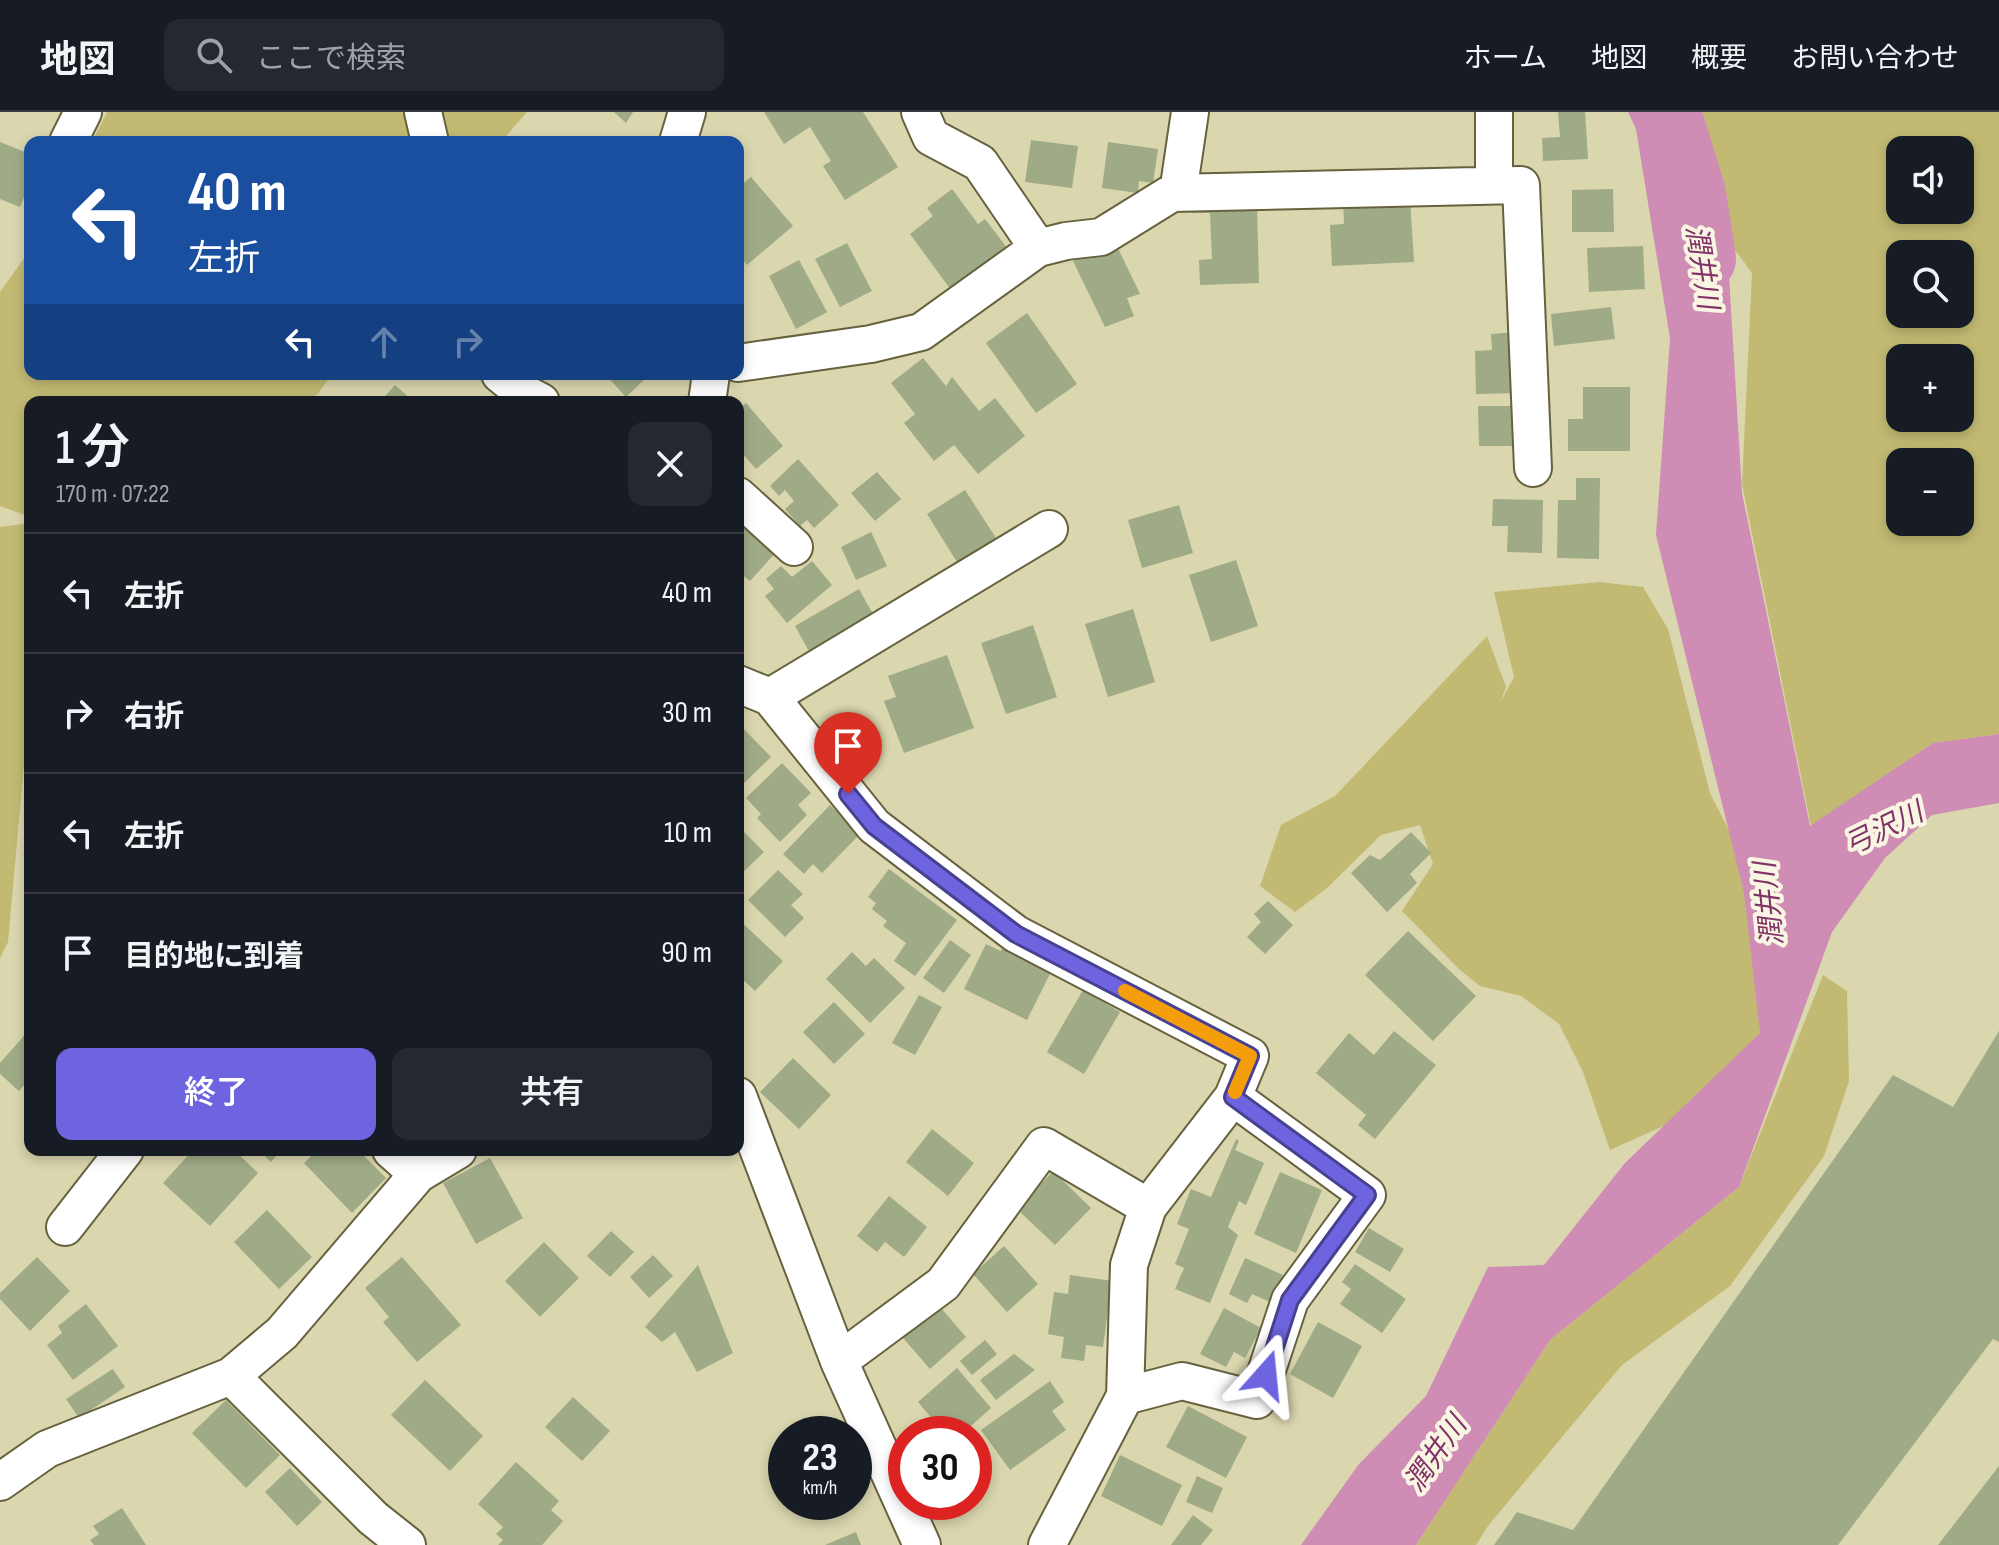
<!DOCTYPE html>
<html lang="ja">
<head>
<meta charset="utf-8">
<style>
  body { margin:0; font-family:"Sofia Sans Condensed","Noto Sans JP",sans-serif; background:#242831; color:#f1f3f6; height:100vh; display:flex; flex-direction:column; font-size:30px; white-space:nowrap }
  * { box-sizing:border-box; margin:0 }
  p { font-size:26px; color:#9ea1a6 }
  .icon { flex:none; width:44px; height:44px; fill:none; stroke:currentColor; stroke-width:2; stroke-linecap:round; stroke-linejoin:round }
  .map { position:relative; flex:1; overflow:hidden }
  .side { position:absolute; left:24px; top:284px; width:720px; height:760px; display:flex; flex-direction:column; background:#171b24; border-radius:16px; box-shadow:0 4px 12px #0003 }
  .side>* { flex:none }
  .hud { position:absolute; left:24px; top:24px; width:720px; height:244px; border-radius:16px; box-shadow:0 4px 12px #0003; background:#1a4fa0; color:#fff; overflow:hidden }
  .fabs { position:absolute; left:1886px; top:24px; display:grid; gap:16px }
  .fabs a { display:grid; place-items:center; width:88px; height:88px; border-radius:16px; background:#171b24; box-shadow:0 4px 12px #0003; font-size:40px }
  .speed { position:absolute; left:768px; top:1304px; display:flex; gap:16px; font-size:40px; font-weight:700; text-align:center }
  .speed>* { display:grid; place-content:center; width:104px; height:104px; border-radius:50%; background:#171b24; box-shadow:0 4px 12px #0003; line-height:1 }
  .speed small { font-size:20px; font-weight:400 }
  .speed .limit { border:12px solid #d22; background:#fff; color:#111 }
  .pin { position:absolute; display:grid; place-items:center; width:68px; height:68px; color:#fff; margin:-82px -34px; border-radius:50% 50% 50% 0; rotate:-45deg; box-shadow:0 0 8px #0007 }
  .pin .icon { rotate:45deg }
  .me { position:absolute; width:88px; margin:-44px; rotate:18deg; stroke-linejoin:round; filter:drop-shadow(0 0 6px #0008) }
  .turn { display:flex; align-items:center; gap:28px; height:168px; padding:0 32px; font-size:36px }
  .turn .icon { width:104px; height:104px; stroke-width:2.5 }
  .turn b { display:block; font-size:56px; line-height:68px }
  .lanes { display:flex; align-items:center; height:76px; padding:0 32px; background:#0003; justify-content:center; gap:40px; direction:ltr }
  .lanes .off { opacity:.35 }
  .round { display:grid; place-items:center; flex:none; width:84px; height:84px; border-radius:16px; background:#242831 }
  .summary { display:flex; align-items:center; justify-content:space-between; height:136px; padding:0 32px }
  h1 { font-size:48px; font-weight:600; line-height:60px }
  .cta { display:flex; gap:16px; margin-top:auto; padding:16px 32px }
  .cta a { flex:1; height:92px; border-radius:16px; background:#6e64df; color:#fff; font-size:32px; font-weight:600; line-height:92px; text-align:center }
  .cta a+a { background:#242831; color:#f1f3f6 }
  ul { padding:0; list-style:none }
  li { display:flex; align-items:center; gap:24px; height:120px; padding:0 32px; border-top:2px solid #363941 }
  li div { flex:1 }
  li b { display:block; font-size:30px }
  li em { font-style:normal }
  header { display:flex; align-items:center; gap:48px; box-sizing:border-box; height:112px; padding:0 40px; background:#171b24; border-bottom:2px solid #363941 }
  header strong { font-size:38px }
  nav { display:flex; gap:44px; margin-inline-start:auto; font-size:28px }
  .search { width:560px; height:72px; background:#242831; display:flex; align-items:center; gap:20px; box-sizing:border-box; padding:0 28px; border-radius:16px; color:#9ea1a6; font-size:30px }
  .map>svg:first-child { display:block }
  .green { fill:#c2ba73; fill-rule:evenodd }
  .water { fill:#cf8cb5 }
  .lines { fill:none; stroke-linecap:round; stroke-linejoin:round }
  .river { stroke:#cf8cb5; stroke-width:68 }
  .building { fill:#9fab86 }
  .minor-casing { stroke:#67623e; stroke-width:40 }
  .minor { stroke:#fff; stroke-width:36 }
  .route-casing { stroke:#484191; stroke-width:20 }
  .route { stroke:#6e64df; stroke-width:14 }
  .slow { stroke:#f59e0b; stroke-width:14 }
  .labels { text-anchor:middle; stroke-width:8; stroke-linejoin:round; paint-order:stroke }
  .water-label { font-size:28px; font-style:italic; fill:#823368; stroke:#f8f6e2 }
</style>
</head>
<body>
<header>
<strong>地図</strong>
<div class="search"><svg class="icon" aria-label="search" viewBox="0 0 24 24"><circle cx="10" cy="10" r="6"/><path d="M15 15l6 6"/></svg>ここで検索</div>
<nav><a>ホーム</a><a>地図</a><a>概要</a><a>お問い合わせ</a></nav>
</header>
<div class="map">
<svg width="1999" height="1433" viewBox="0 0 1999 1433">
  <rect width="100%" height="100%" fill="#dad6ae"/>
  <path class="green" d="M107 0H527L501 30H92Z
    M1666 0H1999V622L1933 631 1811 714 1742 372 1752 161 1701 91ZM1900 38H1960V98H1900ZM1900 142H1960V202H1900ZM1900 246H1960V306H1900ZM1900 350H1960V410H1900Z
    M30 138V262H169L173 265 174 262H332L317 283 298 290H30V405L0 394V180Z
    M30 411V657L24 653 8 830 0 846V415Z
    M1599 470 1643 475 1668 517 1710 681 1747 754 1760 921 1677 1008 1610 1038 1583 960 1559 912 1521 884 1480 874 1460 858 1402 799 1433 752 1420 713 1381 723 1327 776 1295 800 1260 774 1281 713 1335 684 1487 524 1506 575 1500 591 1514 565 1494 480Z
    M1823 863 1847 879 1849 969 1824 1044 1730 1174 1622 1253 1488 1414 1476 1433H1416L1550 1228 1739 1075Z"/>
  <path class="water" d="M1628 0H1657L1728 147 1742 381 1810 714 1933 631 1999 622V691L1932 703 1885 746 1832 820 1739 1075 1550 1228 1416 1433H1301L1359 1352 1426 1284 1488 1155 1544 1153 1625 1051 1760 921 1744 781 1656 423 1670 226 1636 17Z"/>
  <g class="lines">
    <path class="river" d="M1667 0 1692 82 1702 147"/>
  </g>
  <path class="building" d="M614 0H633L626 11Z
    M764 0H863L898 55 845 88 823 54 831 49 810 15 784 32Z
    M1558 0H1585L1588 47 1543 49 1542 26 1560 25Z
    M1031 28 1078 34 1072 76 1025 70Z
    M0 30 30 42V71L20 95 0 87Z
    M1108 30 1158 37 1153 71 1139 69 1138 81 1102 76Z
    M751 65 793 114 747 153 738 142V76Z
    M952 77 978 112 985 107 1011 141 954 182 910 122 933 104 927 96Z
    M1613 77 1614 120H1572V78Z
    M1410 86 1414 150 1332 154 1330 113 1344 112 1343 89Z
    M1191 91 1257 94 1259 171 1200 173 1199 148 1212 147 1210 101H1191Z
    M1115 130 1140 182 1127 186 1134 204 1105 215 1073 149Z
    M847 131 872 179 840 195 815 147Z
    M1643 134 1645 177 1589 180 1587 136Z
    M799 148 827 200 796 217 769 164Z
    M1611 195 1615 227 1554 234 1551 202Z
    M1027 201 1077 272 1036 301 986 231Z
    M1517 220 1519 281 1476 282 1475 239 1492 238 1491 222Z
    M923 246 946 274 952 265 979 299 995 286 1025 324 978 362 954 333 934 349 904 311 915 302 891 271Z
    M605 262H642L646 266 626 285Z
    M395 273 414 290H380Z
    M1583 275H1630V339H1568V307H1583Z
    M746 291 783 334 756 357 743 342 738 347V298Z
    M1478 294H1515V334H1479Z
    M798 347 839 393 814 416 807 408 800 414 785 397 794 389 785 378 779 384 770 374Z
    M877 360 901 387 875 409 851 381Z
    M1576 366H1600L1599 447 1557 446 1558 388H1576Z
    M965 378 996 426 957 450 927 402Z
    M1493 387 1543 388 1542 441 1507 440 1508 414H1492Z
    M1179 393 1193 441 1142 456 1128 408Z
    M748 411 777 439 750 469 738 459V418L740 419Z
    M871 420 887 454 856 468 841 435Z
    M1236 448 1258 514 1211 530 1189 463Z
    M812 449 832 473 787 511 765 484 774 477 766 467 781 454 792 465Z
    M859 477 874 504 810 541 795 514Z
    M1133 497 1155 570 1108 585 1085 512Z
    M1033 513 1057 585 1006 602 981 531Z
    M947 543 974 616 904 641 884 589 896 585 888 564Z
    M738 611 771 645 738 677Z
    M782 651 811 681 798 693 807 703 780 730 757 706 761 702 746 686Z
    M830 693 860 722 822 761 813 752 804 762 783 742Z
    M738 714 764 740 738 765Z
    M1411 720 1431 741 1410 762 1417 771 1387 800 1351 761 1370 743 1380 748Z
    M889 757 957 808 915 864 894 849 906 831 883 814 887 809 872 797 876 791 868 785Z
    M778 758 803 782 791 793 804 806 785 825 748 788Z
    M1268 789 1293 813 1265 842 1247 825 1261 810 1254 802Z
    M738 807 783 849 755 879 738 863Z
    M1408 819 1476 884 1433 929 1365 863Z
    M950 828 971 843 944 881 923 866Z
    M1006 828 1055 852 1027 908 964 877 986 832 1001 839Z
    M852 840 866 854 874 846 905 876 870 911 826 867Z
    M1083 878 1120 900 1084 962 1047 940Z
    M919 883 942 895 915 943 892 931Z
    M834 890 865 922 834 952 803 920Z
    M30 917V966L19 979 0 962V951Z
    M1394 919 1436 953 1375 1027 1358 1013 1366 1003 1316 961 1349 921 1374 943Z
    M1999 919V1230L1993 1227 1838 1433H1494L1517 1400 1573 1418 1893 963 1953 995Z
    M793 946 831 983 799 1017 760 980Z
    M932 1017 974 1051 948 1084 906 1050Z
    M1236 1027 1239 1029 1235 1038 1264 1051 1246 1093 1239 1089 1228 1115 1238 1123 1210 1191 1175 1177 1184 1156 1175 1152 1189 1117 1177 1112 1191 1077 1211 1085Z
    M193 1038H234L258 1061 210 1114 163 1071Z
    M258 1038H281L271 1050Z
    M317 1038H358L386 1066 352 1101 304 1051Z
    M490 1046 523 1106 476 1132 443 1071Z
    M1053 1059 1091 1096 1055 1133 1017 1097Z
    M1280 1060 1322 1078 1296 1141 1254 1122Z
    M889 1084 927 1115 904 1145 885 1130 877 1140 857 1124Z
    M267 1098 312 1145 279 1177 234 1130Z
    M1369 1116 1404 1137 1390 1160 1355 1140Z
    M611 1119 634 1140 610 1165 587 1144Z
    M544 1130 579 1166 540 1205 505 1169Z
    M1004 1134 1038 1172 1007 1200 973 1162Z
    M653 1143 673 1164 649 1186 630 1165Z
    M37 1145 70 1179 30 1219 0 1187V1181Z
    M402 1145 461 1213 417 1250 383 1210 389 1205 365 1176Z
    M1245 1146 1283 1163 1270 1190 1252 1182 1247 1191 1229 1182Z
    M1355 1152 1406 1187 1382 1221 1340 1192 1351 1177 1342 1170Z
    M698 1153 733 1241 697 1260 675 1220 662 1230 645 1215Z
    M1070 1163 1112 1169 1103 1235 1086 1233 1084 1249 1061 1246 1064 1225 1048 1222 1054 1180 1068 1182Z
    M934 1188 966 1225 930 1257 898 1220Z
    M86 1192 118 1234 73 1268 47 1233 62 1221 58 1214Z
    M1224 1196 1261 1216 1245 1246 1234 1240 1226 1255 1200 1242Z
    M1318 1210 1362 1234 1333 1286 1290 1262Z
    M985 1228 997 1242 972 1263 960 1249Z
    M1014 1242 1035 1258 996 1288 980 1268Z
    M957 1256 991 1296 962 1322H945L918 1290Z
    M113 1257 125 1275 79 1306 66 1287Z
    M425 1268 483 1324 450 1359 391 1303Z
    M1050 1269 1064 1290 1052 1299 1066 1318 1010 1358 981 1318Z
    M573 1285 610 1319 582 1349 545 1315Z
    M226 1288 280 1343 246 1376 192 1321Z
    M1188 1294 1247 1325 1226 1366 1166 1335Z
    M1120 1343 1182 1373 1162 1414 1101 1384Z
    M516 1350 559 1389 551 1398 563 1409 542 1433H498L503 1428 496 1422 503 1415 478 1392Z
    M1999 1354V1433H1938Z
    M290 1356 322 1390 297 1414 265 1380Z
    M1197 1364 1223 1376 1212 1401 1186 1390Z
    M122 1396 146 1433H94L90 1428 99 1422 93 1414Z
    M1193 1403 1213 1418 1201 1433H1171Z
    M856 1420 861 1433H825Z"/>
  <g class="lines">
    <defs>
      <path id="minor" d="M423 0 430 30
        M920 0 931 25 980 51 1038 136
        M1494 0V73
        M68 30 83 0
        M678 30 687 0
        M1178 81 1190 0
        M738 251 871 232 921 220 1038 136 1066 129 1101 125 1172 81 1521 73 1533 356
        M500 262 522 280 541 290
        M707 290 711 262
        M738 384 794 435
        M738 572 770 585 874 714 1016 822 1250 944 1233 985 1148 1095 1129 1153 1125 1284 1047 1433
        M770 585 1049 417
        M738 984 839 1249 922 1433
        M391 1038 418 1062
        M65 1115 125 1038
        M839 1249 943 1172 1044 1034 1148 1095
        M231 1264 373 1406 407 1433
        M1125 1284 1182 1269 1257 1288 1290 1188 1367 1083 1233 985
        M0 1370 47 1337 231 1264 282 1221 418 1062 458 1038"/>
    </defs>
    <use href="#minor" class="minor-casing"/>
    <use href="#minor" class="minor"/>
  </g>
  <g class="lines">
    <defs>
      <path id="route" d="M848 682 874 714 1016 822 1250 944 1233 985 1367 1083 1290 1188 1266 1263"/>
    </defs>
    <use href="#route" class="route-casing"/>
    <use href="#route" class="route"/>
    <path class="slow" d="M1125 879 1250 944 1235 980"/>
  </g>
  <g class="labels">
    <g class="water-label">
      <text transform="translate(1703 155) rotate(81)" y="10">潤井川</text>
      <text transform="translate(1883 716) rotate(-26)" y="10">弓沢川</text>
      <text transform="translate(1768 792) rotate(-96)" y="10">潤井川</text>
      <text transform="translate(1435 1341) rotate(-55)" y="10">潤井川</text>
    </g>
  </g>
</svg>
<div class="fabs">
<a><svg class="icon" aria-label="sound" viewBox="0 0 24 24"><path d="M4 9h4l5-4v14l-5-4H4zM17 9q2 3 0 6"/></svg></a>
<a><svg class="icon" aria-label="search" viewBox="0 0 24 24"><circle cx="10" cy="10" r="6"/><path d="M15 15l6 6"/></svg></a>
<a>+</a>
<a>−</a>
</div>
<div class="speed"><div>23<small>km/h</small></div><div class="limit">30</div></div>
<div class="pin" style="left:848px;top:682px;background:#d93025"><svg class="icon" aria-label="arrive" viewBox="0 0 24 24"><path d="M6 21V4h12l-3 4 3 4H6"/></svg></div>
<svg class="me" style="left:1266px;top:1263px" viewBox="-20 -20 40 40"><path d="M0-17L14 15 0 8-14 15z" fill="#6e64df" stroke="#fff" stroke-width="4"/></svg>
<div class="hud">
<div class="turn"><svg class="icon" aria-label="left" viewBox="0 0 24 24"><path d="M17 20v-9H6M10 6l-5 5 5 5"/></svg><div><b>40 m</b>左折</div></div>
<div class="lanes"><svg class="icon" aria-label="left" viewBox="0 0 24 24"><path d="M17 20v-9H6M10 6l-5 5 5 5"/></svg><svg class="icon off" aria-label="ahead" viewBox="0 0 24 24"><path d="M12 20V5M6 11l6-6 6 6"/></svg><svg class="icon off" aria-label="right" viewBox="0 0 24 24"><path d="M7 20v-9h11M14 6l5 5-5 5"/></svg></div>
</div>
<section class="side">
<div class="summary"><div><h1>1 分</h1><p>170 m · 07:22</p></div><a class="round"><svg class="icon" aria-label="close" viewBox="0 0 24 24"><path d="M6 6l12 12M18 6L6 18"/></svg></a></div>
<ul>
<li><svg class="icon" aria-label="left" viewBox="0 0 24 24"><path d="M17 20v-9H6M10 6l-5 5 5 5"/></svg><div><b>左折</b></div><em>40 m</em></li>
<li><svg class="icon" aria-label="right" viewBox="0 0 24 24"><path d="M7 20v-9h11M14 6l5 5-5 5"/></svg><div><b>右折</b></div><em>30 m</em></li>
<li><svg class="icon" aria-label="left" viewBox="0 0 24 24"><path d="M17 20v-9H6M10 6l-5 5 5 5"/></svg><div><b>左折</b></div><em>10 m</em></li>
<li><svg class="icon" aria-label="arrive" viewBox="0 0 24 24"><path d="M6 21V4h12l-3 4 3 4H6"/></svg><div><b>目的地に到着</b></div><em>90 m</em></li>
</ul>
<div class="cta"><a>終了</a><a>共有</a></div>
</section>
</div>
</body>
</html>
